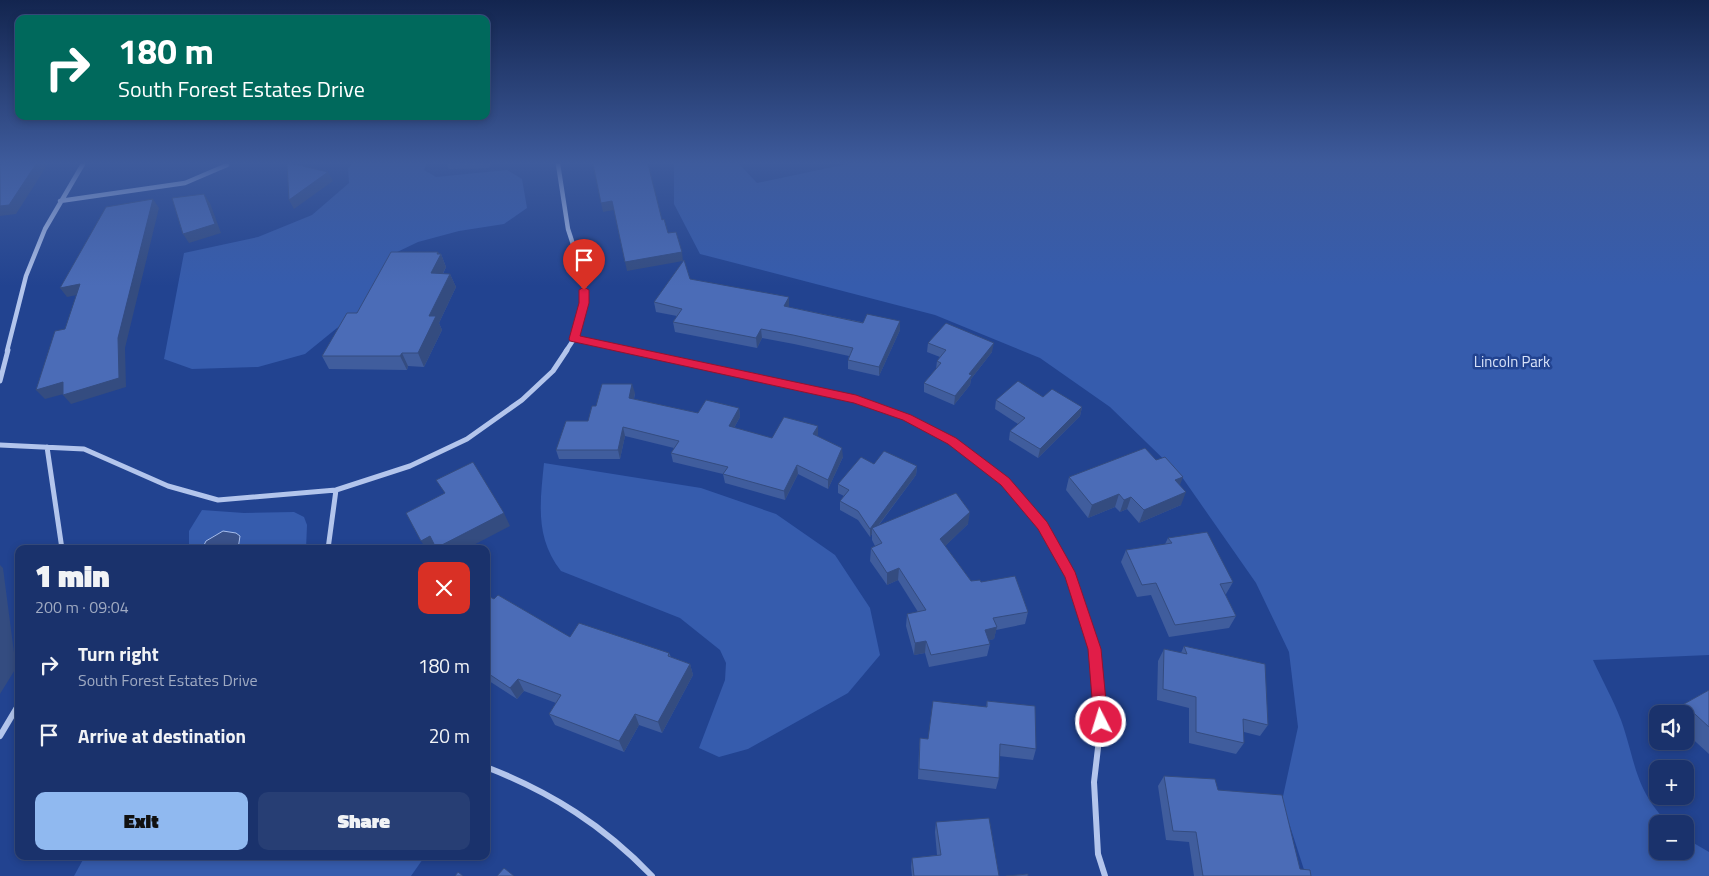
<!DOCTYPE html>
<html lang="en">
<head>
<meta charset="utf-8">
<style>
  body { margin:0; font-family:"Titillium Web",sans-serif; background:#273e74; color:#f1f3f6; height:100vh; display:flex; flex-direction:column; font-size:19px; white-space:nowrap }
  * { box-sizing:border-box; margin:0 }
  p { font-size:16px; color:#9faac2 }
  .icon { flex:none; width:28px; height:28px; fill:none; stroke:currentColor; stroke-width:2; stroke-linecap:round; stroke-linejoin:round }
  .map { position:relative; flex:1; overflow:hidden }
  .side { position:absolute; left:15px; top:545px; width:475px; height:315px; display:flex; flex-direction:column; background:#1a326c; border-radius:10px; box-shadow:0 2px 8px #0003,0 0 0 1px #384d7f }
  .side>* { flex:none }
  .hud { position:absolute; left:15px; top:15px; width:475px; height:105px; border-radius:10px; box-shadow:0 2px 8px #0003,0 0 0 1px #384d7f; background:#00695c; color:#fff; overflow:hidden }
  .controls { position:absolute; left:1649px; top:705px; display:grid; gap:10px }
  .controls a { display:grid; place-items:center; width:45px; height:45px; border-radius:10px; background:#1a326c; box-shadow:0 2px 8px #0003,0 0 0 1px #384d7f; font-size:25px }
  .pin { position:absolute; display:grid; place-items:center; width:42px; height:42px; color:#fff; margin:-51px -21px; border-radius:50% 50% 50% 0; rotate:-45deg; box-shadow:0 0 5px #0007 }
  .pin .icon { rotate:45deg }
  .me { position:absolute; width:55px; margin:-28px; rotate:355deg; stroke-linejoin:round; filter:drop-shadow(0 0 4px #0008) }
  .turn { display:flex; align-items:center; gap:18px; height:105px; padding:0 20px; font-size:22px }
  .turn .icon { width:65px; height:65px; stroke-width:2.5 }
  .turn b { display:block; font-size:35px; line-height:42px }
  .round { display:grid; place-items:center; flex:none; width:52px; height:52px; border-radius:10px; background:#273e74 }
  .headline { display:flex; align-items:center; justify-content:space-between; height:85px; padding:0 20px }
  h1 { font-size:30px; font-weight:800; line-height:38px }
  .button { display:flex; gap:10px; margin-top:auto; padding:10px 20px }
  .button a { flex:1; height:58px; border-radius:10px; background:#90b9f0; color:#111; font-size:20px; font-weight:800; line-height:58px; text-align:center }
  .button a+a { background:#273e74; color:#f1f3f6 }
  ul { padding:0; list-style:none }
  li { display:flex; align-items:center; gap:15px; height:70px; padding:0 20px }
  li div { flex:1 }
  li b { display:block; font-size:19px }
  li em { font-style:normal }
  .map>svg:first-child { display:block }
  .green { fill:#365cad }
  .water { fill:#39518a; stroke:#a7beed }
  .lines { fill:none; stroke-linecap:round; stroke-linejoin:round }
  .street-far2 { stroke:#b3c5ec; stroke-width:4.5 }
  .street-far1 { stroke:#b3c5ec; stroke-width:5 }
  .street { stroke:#b3c5ec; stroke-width:6 }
  .wall { fill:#405d9d }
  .shaded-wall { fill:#344c80 }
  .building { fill:#4b6cb7; stroke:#344c80 }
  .route { fill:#e11d48; stroke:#92132f }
  .labels { text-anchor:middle; stroke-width:5; stroke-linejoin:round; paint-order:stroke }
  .park-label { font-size:15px; fill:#d9e3f9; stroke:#224390 }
</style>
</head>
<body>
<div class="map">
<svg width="1709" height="876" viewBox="0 0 1709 876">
  <rect width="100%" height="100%" fill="#224390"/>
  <path class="green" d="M353 164H426L424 170 436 177 507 170 522 179 527 208 504 224 459 231 418 242 393 254 358 315 337 328 305 354 258 367 192 369 164 359 184 253 258 237 312 215 349 183 348 168Z
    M674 164H739L757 183 847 164H1709V655L1593 660C1602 680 1613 699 1621 720 1636 762 1634 789 1669 824H1658V851H1685V838L1709 852V876H1306L1282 801 1298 727 1289 652 1256 583 1182 477 1110 407 1040 358 935 315 700 254 674 204Z
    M544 463 701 488 776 514 835 555 870 608 880 655 848 693 748 749 719 757 699 748 725 680 726 663 720 650 680 618 561 571C535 538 540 503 544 463Z
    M202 510 244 513 294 512 304 517 307 525 306 549H238L239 536 236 533C222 530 208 535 202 549H189V531Z
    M85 856H425L411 876H74Z"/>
  <path class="water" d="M223 531 236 533 240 536 238 549H202L206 541Z"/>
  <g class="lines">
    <path class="street-far2" d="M558 164 568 229 584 278V303L574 339 566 351
      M60 201 185 183 227 165
      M574 339 633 351
      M7 351 26 276 45 229 83 164"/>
    <path class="street-far1" d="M627 350 856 399 907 418 952 441 1005 481 1042 525 1074 585
      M0 381 8 350
      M0 445 84 449 168 486 218 500 336 490 410 466 467 439 522 400 553 371 567 350
      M47 447 62 549
      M328 549 336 490"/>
    <path class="street" d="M1073 584 1094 649 1101 722 1094 782 1098 854 1105 876
      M0 736 19 704
      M486 767C551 792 604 826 652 876"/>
  </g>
  <path class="wall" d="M447 164H491L489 168 449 169Z
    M438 252 439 254H441L446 267 443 274H450L456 287 439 323 442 330 424 367 408 366 407 370 329 369 322 356Z
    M690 279 789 306V307L900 330 879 376 848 369V360L849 356 794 344 762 338 757 348 675 332 673 322 677 316 656 312 654 302Z
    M928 343 992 352 971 379 970 385 954 405 924 392V383L936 369 937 361 940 357 927 352Z
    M635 393 634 399 698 413 739 408 740 417 734 428 772 438 818 426 817 436 843 457 828 489 798 474 785 500 725 483 723 474 673 462 671 453 674 448 625 436 620 459H559L556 450 588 421 596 406Z
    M1043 397 1082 407 1080 416 1038 458 1009 440 1010 431 1018 424 995 409 996 400Z
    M874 464 917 466 916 475 879 525 968 524 945 546 971 581 981 582 1028 612 1025 624 996 630 994 639 989 640 990 644 987 656 929 667 925 653 914 655 906 626 907 614 918 612 898 580 887 585 870 561 871 548 875 546 872 540V534L870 537 858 520 840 510V501L844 496 838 493V484Z
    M1069 477 1180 485 1181 505 1139 523 1127 509 1120 512 1115 507 1088 518 1066 490Z
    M1168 538 1233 582 1226 594H1225L1236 616 1229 628 1169 637 1151 595 1137 597 1121 562 1126 550 1165 544Z
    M486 595 570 637 669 653 671 657 690 664 693 675 662 733 639 725 624 752 555 725 549 714 556 703 524 691 517 699 486 679Z
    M1184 646 1268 725 1260 736 1244 732V743L1236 754 1189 743V708L1157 700 1158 661 1164 649 1181 653Z
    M1709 690V754L1685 732V714H1670L1684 704Z
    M987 701 1036 749 1033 760 999 756V778L996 789 918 779 919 749 920 738 928 739 986 707Z
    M1164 776 1218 790 1300 869 1311 876H1194L1189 842 1166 840 1158 786Z
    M936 822 999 876H912L911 867 912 858 937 855 935 832Z"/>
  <path class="shaded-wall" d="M36 164H48L16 214 0 216V206Z
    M328 172 333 181 294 209 289 200Z
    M204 194 210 203 221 233 189 243 183 234Z
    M153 199 159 208 125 348 126 387 71 404 63 395 118 338Z
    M612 201 614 210 603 212 601 203Z
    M438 252 440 256 441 254 446 267 436 287 431 273Z
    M682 252 683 261 627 271 625 262Z
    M450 274 456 287 439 323 442 330 424 367 418 353 429 316Z
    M80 284 87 293 67 297 60 288Z
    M789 297V306L785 316 784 306Z
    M900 321V330L879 376V367Z
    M761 329 762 338 757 348 756 338Z
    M994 343 992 352 971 379 970 385 954 405 955 396 969 374Z
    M402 353 408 366 407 370 400 356Z
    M63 382 71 392 45 399 36 390Z
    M632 384 635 393 632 407 629 398Z
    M1082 407 1080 416 1038 458 1040 449Z
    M739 408 740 417 730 435 729 426Z
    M818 426V435L814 443 813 434Z
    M623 427 625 436 620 459 618 450Z
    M842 448 843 457 828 489V480Z
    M797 465 798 474 785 500 784 491Z
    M917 466 916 475 874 531 872 528V534L870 537V529Z
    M1183 477 1178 490 1175 480Z
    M1186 492 1181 505 1139 523 1144 510Z
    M1119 494 1115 507 1088 518 1092 505Z
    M1131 497 1127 509 1120 512 1124 500Z
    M970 512 968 524 939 552 940 539Z
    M504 513 510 526 466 549H437L436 548Z
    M430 536 437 549H426L421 541Z
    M0 565 3 568 16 668 0 694Z
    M899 568 898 580 887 585V573Z
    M997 627 994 639 983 642 985 630Z
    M926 641 925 653 914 655 915 643Z
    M690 664 693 675 662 733 658 722Z
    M518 679 524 691 517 699 510 688Z
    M635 714 639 725 624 752 619 741Z"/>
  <path class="building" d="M0 164H36L9 205 0 206Z
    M287 164H294L328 172 289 200Z
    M593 164H648L662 220 664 219 668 233 676 232 682 252 625 262 612 201 601 203Z
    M204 194 215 224 183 234 172 198Z
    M153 199 118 338 119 378 63 395V382L36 390 55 331 65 329 80 284 60 288 106 207Z
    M391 252H438L437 254H441L431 273 450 274 429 316H436L418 353H402L400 356H322L347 313H357Z
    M684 260 690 279 789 297 784 306 863 323 867 314 900 321 879 367 848 360 853 348 793 335 761 329 756 338 673 322 682 309 654 302Z
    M946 323 994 343 969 374 972 375 955 396 924 383 941 363 937 361 946 350 928 343Z
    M1018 381 1043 397 1052 389 1082 407 1040 449 1010 431 1025 418 996 400Z
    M602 384H632L629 398 698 413 706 400 739 408 729 426 772 438 784 417 818 426 813 434 842 448 828 480 797 465 784 491 723 474 728 467 671 453 679 441 623 427 618 450H556L566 421H588L592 406H596Z
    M1145 448 1156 460 1165 457 1183 477 1175 480 1186 492 1144 510 1131 497 1124 500 1119 494 1092 505 1069 477Z
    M884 451 917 466 870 529 858 511 840 501 849 490 838 484 861 457 874 464Z
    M473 462 504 513 436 548 430 536 421 541 406 513 445 493 436 480Z
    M956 493 970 512 940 539 971 581 980 580 981 582 1015 576 1028 612 993 618 997 627 985 630 990 644 931 655 926 641 915 643 907 614 926 610 899 568 887 573 871 548 882 543 872 528Z
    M1207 532 1233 582 1220 584 1236 616 1175 625 1156 583 1142 585 1126 550 1172 543 1168 538Z
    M486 595 494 599 498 595 570 637 579 623 669 653 668 656 690 664 658 722 635 714 619 741 549 714 561 695 518 679 510 688 486 672Z
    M1184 646 1265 664 1268 725 1243 719 1244 743 1196 732V697L1163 689 1164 649 1187 654Z
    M1709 690V727L1684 704Z
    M933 701 987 707V701L1035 706 1036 749 1000 744 999 778 919 769 920 738 928 739Z
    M1164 776 1215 779 1218 790 1282 795 1300 869 1310 870 1311 876H1203L1196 832 1173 831Z
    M989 818 999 876H914L912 858 941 855 936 822Z
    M504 868 514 876H497Z
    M458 872 463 876H455Z
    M1028 874V876H1006Z"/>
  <linearGradient id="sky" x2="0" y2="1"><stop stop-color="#13254f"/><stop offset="0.57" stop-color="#3e5b9c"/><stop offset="1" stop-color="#3e5b9c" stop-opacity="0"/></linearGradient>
  <rect width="1709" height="286" fill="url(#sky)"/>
  <path class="route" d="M584 287 589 290V303L580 336 856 395 911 415 956 438 1009 478 1047 522 1075 572 1101 649 1108 722 1106 727 1101 729 1096 727 1094 722 1088 649 1065 577 1038 529 1001 485 948 444 903 420 854 403 570 341 569 339 579 303V290Z"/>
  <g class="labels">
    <g class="park-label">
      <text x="1512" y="367">Lincoln Park</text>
    </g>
  </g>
</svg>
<div class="controls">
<a><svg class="icon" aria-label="sound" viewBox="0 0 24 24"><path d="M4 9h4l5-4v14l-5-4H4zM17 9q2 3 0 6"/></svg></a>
<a>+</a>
<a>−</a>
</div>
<div class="pin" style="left:584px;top:290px;background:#d93025"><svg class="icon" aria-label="arrive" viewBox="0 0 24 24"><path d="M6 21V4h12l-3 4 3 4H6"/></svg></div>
<svg class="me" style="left:1101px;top:722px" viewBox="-20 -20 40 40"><circle r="17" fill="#e11d48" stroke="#fff" stroke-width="3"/><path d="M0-11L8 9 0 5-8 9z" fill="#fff"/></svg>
<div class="hud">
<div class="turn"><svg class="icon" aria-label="right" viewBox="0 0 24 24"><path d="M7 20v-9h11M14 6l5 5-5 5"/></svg><div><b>180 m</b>South Forest Estates Drive</div></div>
</div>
<section class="side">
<div class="headline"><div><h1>1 min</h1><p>200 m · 09:04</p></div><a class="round" style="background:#d93025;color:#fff"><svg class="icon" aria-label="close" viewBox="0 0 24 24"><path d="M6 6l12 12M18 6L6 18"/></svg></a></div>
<ul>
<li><svg class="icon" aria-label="right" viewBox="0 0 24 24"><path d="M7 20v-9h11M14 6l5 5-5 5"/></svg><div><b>Turn right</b><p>South Forest Estates Drive</p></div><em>180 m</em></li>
<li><svg class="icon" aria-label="arrive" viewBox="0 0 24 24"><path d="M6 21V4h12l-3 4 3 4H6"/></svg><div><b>Arrive at destination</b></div><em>20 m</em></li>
</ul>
<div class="button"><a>Exit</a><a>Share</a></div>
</section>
</div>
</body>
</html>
